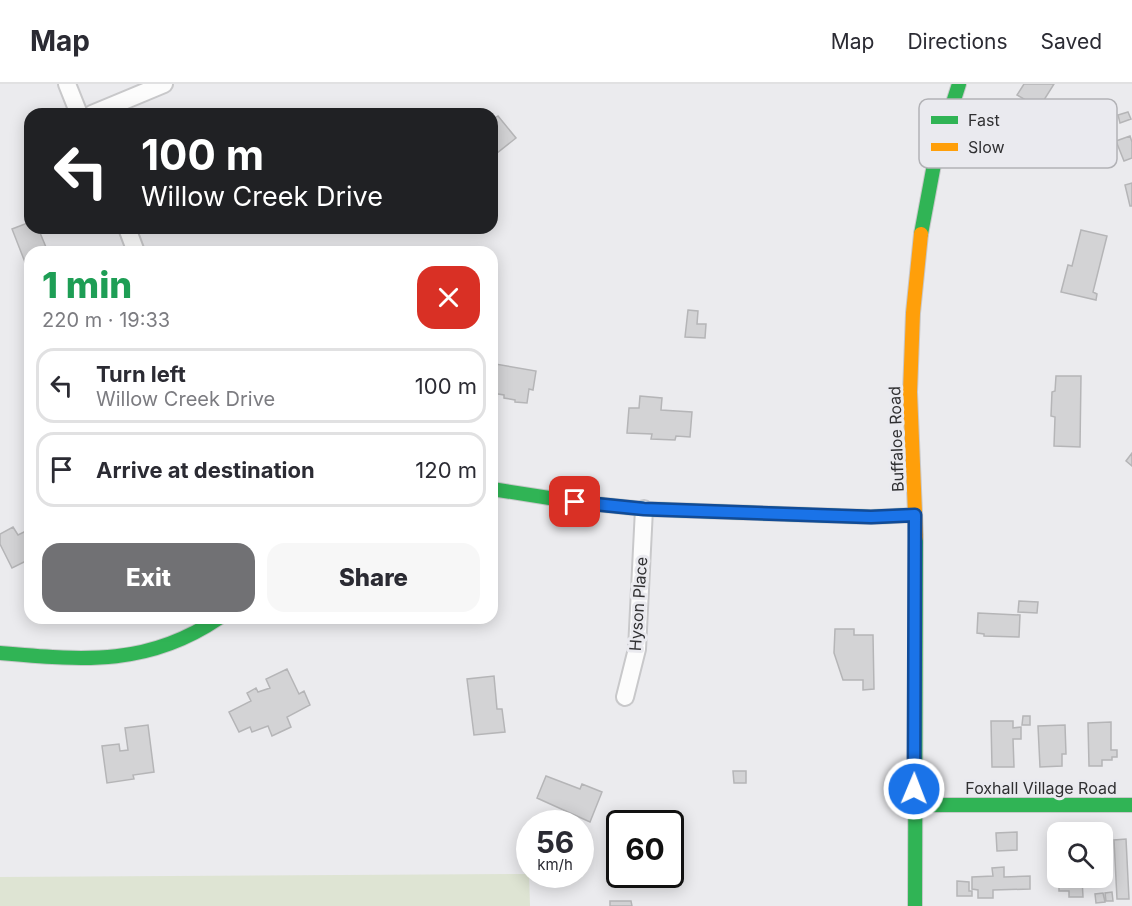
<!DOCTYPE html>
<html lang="en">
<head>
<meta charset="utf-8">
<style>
  body { margin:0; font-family:Inter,sans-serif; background:#f7f7f7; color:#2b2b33; height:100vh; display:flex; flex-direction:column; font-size:22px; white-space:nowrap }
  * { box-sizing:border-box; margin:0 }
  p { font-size:20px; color:#7c7c81 }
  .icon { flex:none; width:33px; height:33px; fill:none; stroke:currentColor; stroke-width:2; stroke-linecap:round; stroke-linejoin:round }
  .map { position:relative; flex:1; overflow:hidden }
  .panel { position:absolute; left:24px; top:162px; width:474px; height:378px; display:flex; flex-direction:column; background:#fff; border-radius:18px; box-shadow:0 3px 15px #0003 }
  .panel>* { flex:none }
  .guide { position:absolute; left:24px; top:24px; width:474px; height:126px; border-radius:18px; box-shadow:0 3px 15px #0003; background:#202124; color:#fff; overflow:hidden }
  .buttons { position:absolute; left:1047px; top:738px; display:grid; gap:12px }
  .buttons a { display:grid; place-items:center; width:66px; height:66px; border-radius:12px; background:#fff; box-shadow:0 3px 15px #0003; font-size:30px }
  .speed { position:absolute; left:516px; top:726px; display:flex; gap:12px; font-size:30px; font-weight:700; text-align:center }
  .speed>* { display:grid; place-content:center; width:78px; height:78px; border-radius:50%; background:#fff; box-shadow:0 3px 15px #0003; line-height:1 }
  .speed small { font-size:15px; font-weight:400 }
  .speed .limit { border:3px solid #111; border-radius:9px; background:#fff; color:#111 }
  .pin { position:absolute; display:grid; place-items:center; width:51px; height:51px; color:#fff; margin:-26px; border-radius:12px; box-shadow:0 3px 9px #0006 }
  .me { position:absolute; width:66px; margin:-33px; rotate:1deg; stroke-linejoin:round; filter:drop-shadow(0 0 4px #0008) }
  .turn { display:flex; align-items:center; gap:21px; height:126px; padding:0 18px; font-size:27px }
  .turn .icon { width:78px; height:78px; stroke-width:2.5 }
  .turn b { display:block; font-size:42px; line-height:51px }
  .round { display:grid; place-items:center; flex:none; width:63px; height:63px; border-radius:18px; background:#f7f7f7 }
  .overview { display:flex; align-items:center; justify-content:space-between; height:102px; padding:0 18px }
  h1 { font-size:36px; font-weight:800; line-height:45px; color:#1e9e55 }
  .action { display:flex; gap:12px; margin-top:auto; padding:12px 18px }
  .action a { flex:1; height:69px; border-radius:18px; background:#717174; color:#fff; font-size:24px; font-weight:800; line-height:69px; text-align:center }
  .action a+a { background:#f7f7f7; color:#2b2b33 }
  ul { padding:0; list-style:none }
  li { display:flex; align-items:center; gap:18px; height:75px; margin:0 12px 9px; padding:0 6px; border:3px solid #e1e1e2; border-radius:18px }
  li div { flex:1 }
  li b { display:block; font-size:22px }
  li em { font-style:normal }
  header { display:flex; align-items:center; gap:36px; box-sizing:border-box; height:84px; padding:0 30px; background:#fff; border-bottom:2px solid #e1e1e2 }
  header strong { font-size:28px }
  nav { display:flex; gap:33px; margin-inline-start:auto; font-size:21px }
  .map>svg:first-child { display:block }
  .green { fill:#dee4d3 }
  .building { fill:#d3d3d5; stroke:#b5b5b7; stroke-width:1.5 }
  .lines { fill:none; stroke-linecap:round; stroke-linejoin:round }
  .street-casing { stroke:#c8c8ca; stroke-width:20 }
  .fast-casing { stroke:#c8c8ca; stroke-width:16 }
  .slow-casing { stroke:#c8c8ca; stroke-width:16 }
  .street { stroke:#fcfcfc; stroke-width:16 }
  .fast { stroke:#30b455; stroke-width:14 }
  .slow { stroke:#ff9f0a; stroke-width:14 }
  .route-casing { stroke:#114b97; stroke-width:15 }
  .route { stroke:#1a73e8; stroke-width:10 }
  .labels { text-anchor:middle; stroke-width:6; stroke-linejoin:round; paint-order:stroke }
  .street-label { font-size:16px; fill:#303032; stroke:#eaeaef }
  .key { fill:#eaeaef; stroke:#b2b2b6; stroke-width:1.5 }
  .key-label { font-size:16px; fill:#303032 }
</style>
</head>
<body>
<header>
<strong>Map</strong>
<nav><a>Map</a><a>Directions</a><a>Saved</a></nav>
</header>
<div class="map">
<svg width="1132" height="822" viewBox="0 0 1132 822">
  <rect width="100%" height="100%" fill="#ebebee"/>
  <path class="green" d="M529 790 530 822H0V793Z"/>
  <path class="building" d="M1024 0H1054L1039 24 1017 11Z
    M1128 28 1131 35 1120 39 1118 31Z
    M498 32 516 54 492 73V36Z
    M1130 52 1132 58V74L1124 77 1116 57Z
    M1132 99V122H1130L1125 101Z
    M30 138V144H38L48 168H30V191L12 145Z
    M1081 146 1107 152 1093 208 1097 210 1096 216 1061 208 1068 181 1072 182Z
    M688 226 698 227 697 240H706L705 254 685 253Z
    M492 268 496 269 495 280 536 287 533 306 529 305 527 319 515 318V316L504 314V311L492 309Z
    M1056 292H1081L1080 363 1054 362 1055 333 1051 332 1052 308 1055 307Z
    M640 312 662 314 661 326 692 328 690 353 676 352 675 356 651 355 652 350 627 349 629 324H639Z
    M1132 369V382L1126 377Z
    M13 443 18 451 30 445V481L26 477 12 484 0 460V450Z
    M1019 517 1038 518 1037 529 1018 528Z
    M978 529 1020 531 1019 553 984 552V550L977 549Z
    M835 545H854V551H873L874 605 863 606V596H843L834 569Z
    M287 585 299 610 304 607 310 621 287 633 291 643 272 652 268 642 252 648 250 643 239 648 229 628 251 617 247 609 256 604 258 608 270 604 266 595Z
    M494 592 497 625H502L505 648 474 651 467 595Z
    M1023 632H1030V641H1022Z
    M991 637H1013V644L1021 643V655H1013L1014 683H992Z
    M1111 638V666H1117V673H1112V676H1102V682H1089L1088 639Z
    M148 641 154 688 133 691 134 695 107 699 102 662 119 660 120 667 128 666 125 644Z
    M1065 641 1066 670H1062V682L1040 683 1038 642Z
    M733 687H746V699H734Z
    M546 692 580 705 582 700 602 708 590 738 537 714Z
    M1017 748V766L997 767 996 749Z
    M1126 755 1129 815H1117L1114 756Z
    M1004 783V793L1030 792V805L993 806V814H978V806L972 805V793L993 792 992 784Z
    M1059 794H1082L1083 813H1069V807H1059Z
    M957 797 969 798V807H972V812H957Z
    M1112 808 1113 817H1106L1105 809Z
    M1103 809 1105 818 1096 819 1095 810Z
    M610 817H631L632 822H610Z"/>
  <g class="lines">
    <defs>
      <path id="street" d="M67 0 79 30
        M92 30 164 0
        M127 144 136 168
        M625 613 637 565 644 425"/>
      <path id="fast" d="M921 150 935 75 959 0
        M492 405 575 418 644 425 871 433 915 431
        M0 569C82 576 147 583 219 534
        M914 721H1132
        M915 822 916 453"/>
      <path id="slow" d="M916 453 910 308 913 229 921 150"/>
    </defs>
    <use href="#street" class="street-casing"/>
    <use href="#fast" class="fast-casing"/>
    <use href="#slow" class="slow-casing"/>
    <use href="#street" class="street"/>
    <use href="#fast" class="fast"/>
    <use href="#slow" class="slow"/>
  </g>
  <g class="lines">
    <defs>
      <path id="route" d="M575 418 644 425 871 433 915 431 914 705"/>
    </defs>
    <use href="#route" class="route-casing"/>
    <use href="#route" class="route"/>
  </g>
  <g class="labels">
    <g class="street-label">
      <text transform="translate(896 355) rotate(-92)" y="6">Buffaloe Road</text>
      <text transform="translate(638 520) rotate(-86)" y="6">Hyson Place</text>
      <text x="1041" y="710">Foxhall Village Road</text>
    </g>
  </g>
  <rect x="919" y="15" width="198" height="69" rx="9" class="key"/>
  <rect x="931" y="32" width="27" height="8" fill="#30b455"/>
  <rect x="931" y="59" width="27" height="8" fill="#ff9f0a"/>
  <g class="key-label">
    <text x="968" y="42">Fast</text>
    <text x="968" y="69">Slow</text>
  </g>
</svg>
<div class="buttons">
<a><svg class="icon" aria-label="search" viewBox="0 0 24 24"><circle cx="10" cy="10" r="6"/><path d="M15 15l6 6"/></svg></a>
</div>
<div class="speed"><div>56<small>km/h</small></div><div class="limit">60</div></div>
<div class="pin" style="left:575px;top:418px;background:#d93025"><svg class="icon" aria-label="arrive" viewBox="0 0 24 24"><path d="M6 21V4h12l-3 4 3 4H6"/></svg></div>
<svg class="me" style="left:914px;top:705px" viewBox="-20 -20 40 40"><circle r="17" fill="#1a73e8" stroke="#fff" stroke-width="3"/><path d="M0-11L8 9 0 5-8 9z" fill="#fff"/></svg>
<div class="guide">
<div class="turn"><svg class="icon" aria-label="left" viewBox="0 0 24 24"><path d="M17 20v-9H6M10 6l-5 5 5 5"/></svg><div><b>100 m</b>Willow Creek Drive</div></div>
</div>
<section class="panel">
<div class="overview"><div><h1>1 min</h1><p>220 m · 19:33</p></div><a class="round" style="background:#d93025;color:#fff"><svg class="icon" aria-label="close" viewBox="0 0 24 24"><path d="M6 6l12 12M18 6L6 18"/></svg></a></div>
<ul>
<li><svg class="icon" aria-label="left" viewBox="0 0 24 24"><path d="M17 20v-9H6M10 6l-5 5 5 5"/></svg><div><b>Turn left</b><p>Willow Creek Drive</p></div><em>100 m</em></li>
<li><svg class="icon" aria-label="arrive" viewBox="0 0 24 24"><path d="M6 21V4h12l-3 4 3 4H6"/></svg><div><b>Arrive at destination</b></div><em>120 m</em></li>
</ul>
<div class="action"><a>Exit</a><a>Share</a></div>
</section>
</div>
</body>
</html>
